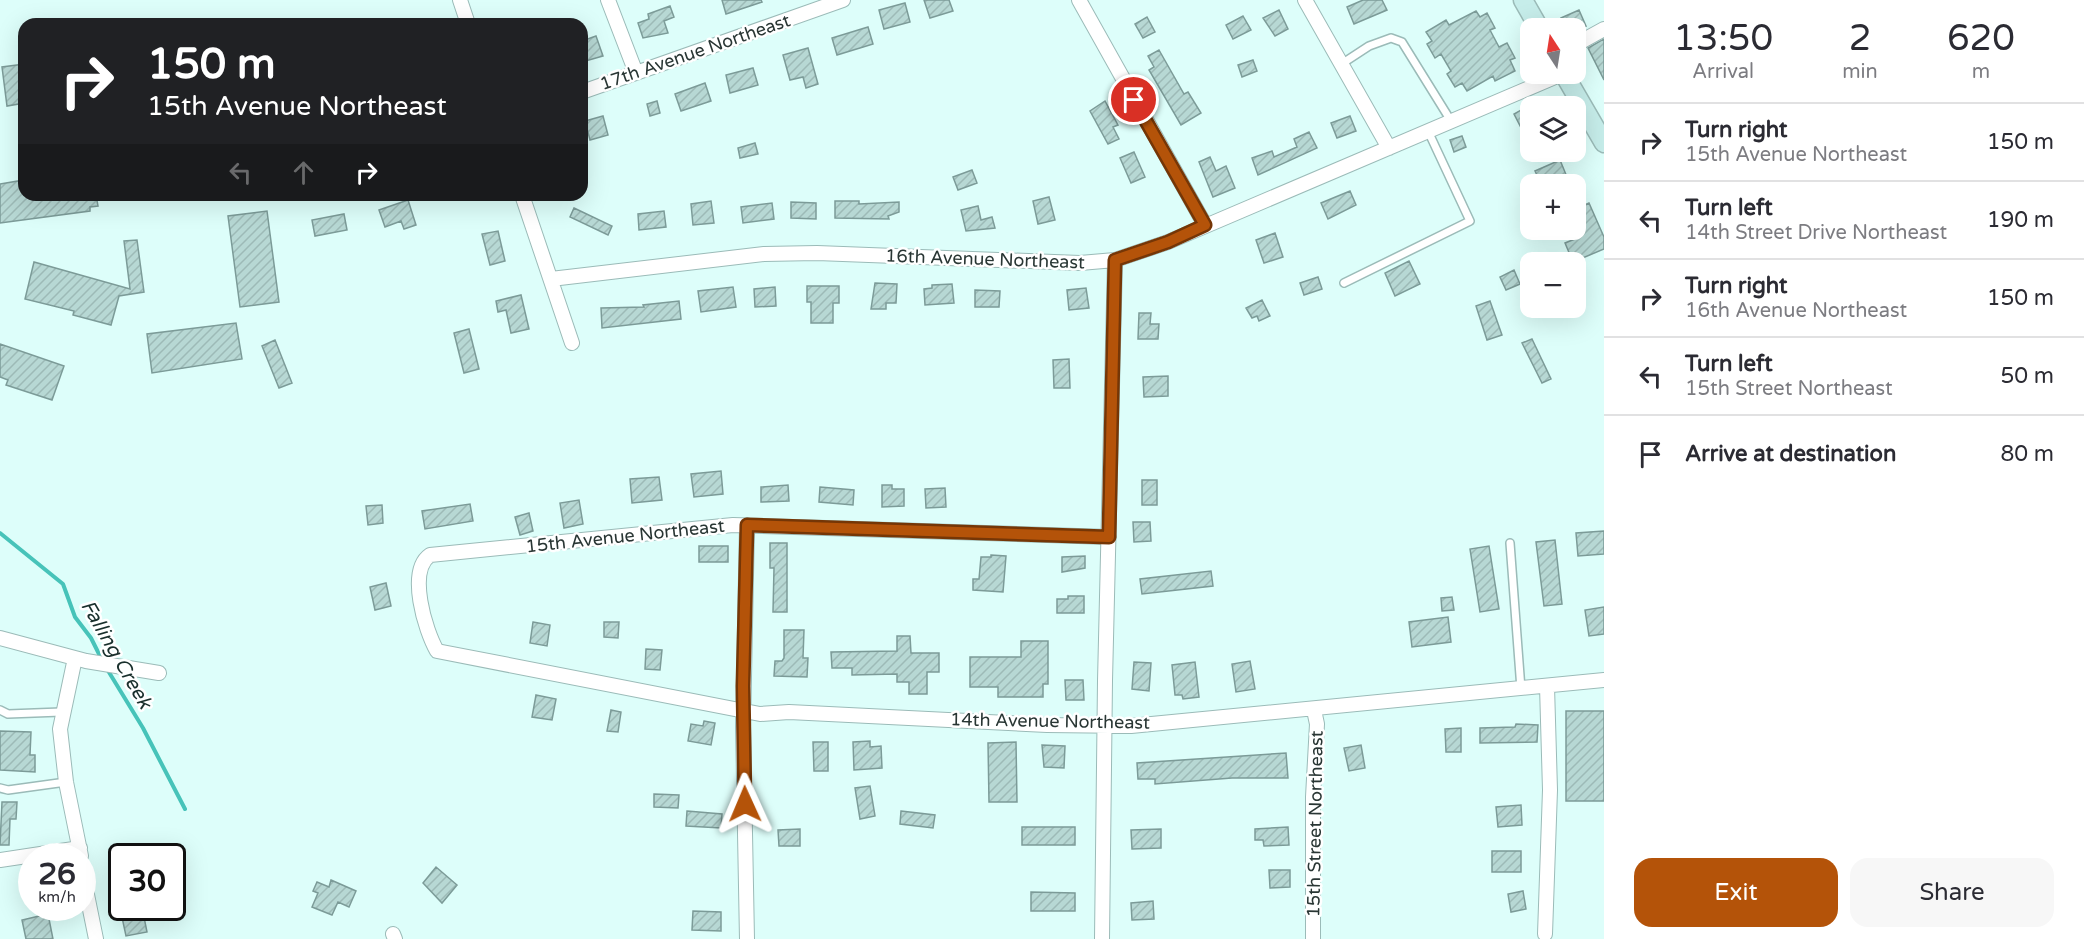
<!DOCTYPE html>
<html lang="en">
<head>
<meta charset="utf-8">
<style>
  body { margin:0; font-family:"Varela Round",sans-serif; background:#f7f7f7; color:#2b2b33; height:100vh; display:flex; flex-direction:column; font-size:22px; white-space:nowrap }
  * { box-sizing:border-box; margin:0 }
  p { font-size:20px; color:#7c7c81 }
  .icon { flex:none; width:33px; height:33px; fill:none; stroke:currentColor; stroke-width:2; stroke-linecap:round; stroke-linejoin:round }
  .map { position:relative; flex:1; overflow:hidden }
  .drawer { display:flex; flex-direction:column; background:#fff; width:480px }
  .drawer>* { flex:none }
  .top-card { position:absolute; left:18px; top:18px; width:570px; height:183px; border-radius:18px; box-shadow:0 6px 24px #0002; background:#202124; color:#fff; overflow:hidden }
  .needle { width:39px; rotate:348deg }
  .controls { position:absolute; left:1520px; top:18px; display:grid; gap:12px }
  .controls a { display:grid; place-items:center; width:66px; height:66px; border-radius:12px; background:#fff; box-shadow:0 6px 24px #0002; font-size:30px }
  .speed { position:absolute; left:18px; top:843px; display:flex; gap:12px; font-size:30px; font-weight:700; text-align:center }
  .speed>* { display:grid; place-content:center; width:78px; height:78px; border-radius:50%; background:#fff; box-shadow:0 6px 24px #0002; line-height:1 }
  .speed small { font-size:15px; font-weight:400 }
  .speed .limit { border:3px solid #111; border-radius:9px; background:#fff; color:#111 }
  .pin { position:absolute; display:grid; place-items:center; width:51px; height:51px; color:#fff; margin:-26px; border:3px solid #fff; border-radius:50%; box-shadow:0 2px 6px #0007 }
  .me { position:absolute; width:66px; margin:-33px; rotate:359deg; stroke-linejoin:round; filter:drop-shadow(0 0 4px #0008) }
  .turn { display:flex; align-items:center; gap:21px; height:126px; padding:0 30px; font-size:27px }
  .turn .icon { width:78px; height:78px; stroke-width:2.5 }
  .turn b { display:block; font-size:42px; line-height:51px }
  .lanes { display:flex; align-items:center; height:57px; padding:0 30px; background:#0003; justify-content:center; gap:30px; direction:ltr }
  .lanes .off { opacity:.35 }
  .eta { display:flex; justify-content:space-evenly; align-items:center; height:102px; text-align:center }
  .eta b { font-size:36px; font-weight:600; line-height:42px }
  .cta { display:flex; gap:12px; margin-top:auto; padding:12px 30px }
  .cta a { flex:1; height:69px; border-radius:18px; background:#b45309; color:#fff; font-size:24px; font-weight:600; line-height:69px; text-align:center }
  .cta a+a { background:#f7f7f7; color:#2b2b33 }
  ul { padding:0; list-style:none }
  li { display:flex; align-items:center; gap:18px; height:78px; padding:0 30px; border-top:2px solid #e1e1e2 }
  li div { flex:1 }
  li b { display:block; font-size:22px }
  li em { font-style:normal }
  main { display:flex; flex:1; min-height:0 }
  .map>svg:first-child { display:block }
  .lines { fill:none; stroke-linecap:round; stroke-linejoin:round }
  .stream { stroke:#47c3b9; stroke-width:4 }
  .building { fill:url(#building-hatch); stroke:#7c9b98; stroke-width:1.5 }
  .lane-casing { stroke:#9bbbb8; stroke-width:10 }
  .street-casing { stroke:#9bbbb8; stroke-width:16 }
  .secondary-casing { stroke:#9bbbb8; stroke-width:21 }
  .lane { stroke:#fff; stroke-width:7 }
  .street { stroke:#fff; stroke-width:14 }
  .secondary { stroke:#c6edea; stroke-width:18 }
  .route-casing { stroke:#753606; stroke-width:15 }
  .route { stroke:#b45309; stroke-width:10 }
  .labels { text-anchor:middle; stroke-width:5; stroke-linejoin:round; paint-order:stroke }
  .street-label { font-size:18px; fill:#293634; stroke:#fff }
  .water-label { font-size:20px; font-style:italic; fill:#192f2c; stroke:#fff }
</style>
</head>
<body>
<main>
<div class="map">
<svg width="1604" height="939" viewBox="0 0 1604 939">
  <defs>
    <pattern id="building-hatch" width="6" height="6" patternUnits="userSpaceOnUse" patternTransform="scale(1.5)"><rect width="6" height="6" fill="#b7d8d4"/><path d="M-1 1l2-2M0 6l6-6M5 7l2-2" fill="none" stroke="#9dbab7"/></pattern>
  </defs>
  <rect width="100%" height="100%" fill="#ddfefa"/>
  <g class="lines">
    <path class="stream" d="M0 533 63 584 75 617 91 638 102 660
      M107 669 143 728 185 809"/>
  </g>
  <path class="building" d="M722 0H761L762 2 726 14Z
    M924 0H949L953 11 930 18Z
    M1363 0H1382L1387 10 1354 24 1347 7Z
    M905 3 910 22 884 29 879 10Z
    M670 6 674 17 664 21 668 33 643 38 638 23 649 19 648 14Z
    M1279 10 1288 29 1275 36 1263 18Z
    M1579 10 1586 26 1565 28 1561 18Z
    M1476 11 1480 17 1487 13 1495 28 1490 30 1499 47 1507 43 1515 58 1510 60 1515 71 1495 81 1493 76 1467 91 1462 83 1455 87 1447 74 1451 71 1441 54 1435 58 1427 44 1432 41 1426 32 1446 20 1449 25Z
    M1243 16 1251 30 1233 39 1226 25Z
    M1147 17 1155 32 1143 38 1135 24Z
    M868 27 873 44 837 55 832 38Z
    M596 36 603 56 582 62V41Z
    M1604 39V80L1588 48Z
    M808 48 818 84 806 88 803 77 790 80 783 55Z
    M1159 50 1184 94 1188 92 1201 113 1181 125 1149 70 1154 67 1148 56Z
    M1253 60 1257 71 1242 77 1238 65Z
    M24 64V103L7 106 2 67Z
    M753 68 758 85 730 93 726 75Z
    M705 83 711 101 681 111 675 94Z
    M657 101 660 113 650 116 647 104Z
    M1105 101 1118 125 1113 127 1119 139 1108 144 1090 111Z
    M1530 105V145L1514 114Z
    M603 116 608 135 590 140 585 121Z
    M1350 116 1356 131 1337 138 1331 123Z
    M1309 132 1317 148 1258 175 1252 158 1272 151 1274 157 1297 147 1294 139Z
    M1462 136 1466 147 1454 152 1450 140Z
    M755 143 758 154 740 158 738 148Z
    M1134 152 1145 177 1131 183 1120 158Z
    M1210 157 1216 171 1226 166 1235 188 1213 197 1199 162Z
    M1560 160 1567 177 1558 181 1559 184H1541L1535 171Z
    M972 170 977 183 958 190 953 177Z
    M24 180V195H96L98 206 90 207V211L0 223V184Z
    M1350 191 1356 205 1328 219 1321 203Z
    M1049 197 1055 220 1038 224 1033 201Z
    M408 200 416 225 404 229 401 221 385 227 379 210Z
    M711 201 714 223 693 225 691 204Z
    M835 201H859V204L899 202V212L888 216 889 219 835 218Z
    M791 202 816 203V219L791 218Z
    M772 203 774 219 743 223 741 207Z
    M1589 203 1604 237V249L1573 262 1565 243 1580 237 1575 225V209Z
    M978 206 981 220 992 217 995 228 966 231 961 210Z
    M574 208 612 226 608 235 570 217Z
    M267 211 279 302 240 307 228 216Z
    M664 211 666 227 639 230 638 214Z
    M344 214 347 230 315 236 312 220Z
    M498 231 505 261 490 265 482 234Z
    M1275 233 1283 257 1264 263 1256 240Z
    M137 240 144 292 119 296 111 325 73 315 74 311 25 299 34 262 130 289 124 241Z
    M1409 261 1420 284 1395 296 1385 273Z
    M1514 270 1520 284 1506 290 1500 277Z
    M1318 277 1322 289 1304 295 1300 283Z
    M875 283 897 284 896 303H886V309H871Z
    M952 284 954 303 925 305 924 289 932 288V285Z
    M807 286H839V303H833V323H811V302H807Z
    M733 287 736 307 701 312 698 291Z
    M775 287 776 306 755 307 754 289Z
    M1086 288 1089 308 1069 310 1067 290Z
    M975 290 1000 291 999 307H975Z
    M521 295 529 329 511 333 506 310 498 312 496 301Z
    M1262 300 1270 316 1259 321 1257 316 1252 318 1246 308Z
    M679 301 681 319 602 328 601 308 644 307 643 305Z
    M1490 301 1502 335 1487 340 1476 306Z
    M1139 313H1151L1150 324H1159L1158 339H1138Z
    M236 323 242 359 152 373 147 334Z
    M469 329 479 369 464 373 454 333Z
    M1532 339 1551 379 1542 383 1522 343Z
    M275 340 292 383 279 388 262 346Z
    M0 344 64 366 52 400 6 385 8 380 0 377Z
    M1069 359 1070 388H1054L1053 360Z
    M1168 376V396L1144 397 1143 377Z
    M721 471 723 494 694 497 691 474Z
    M659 477 662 500 632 503 630 479Z
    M1142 480H1157V505H1142Z
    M788 485 789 501 761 502V487Z
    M882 485H892V489H904V506L882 507Z
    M820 487 854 490 853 505 819 502Z
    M945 488 946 507 926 508 925 489Z
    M579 500 583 524 564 528 560 503Z
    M470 504 473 521 425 529 422 511Z
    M382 505 383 523 368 525 366 506Z
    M529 513 533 531 520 535 515 517Z
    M1133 522H1150L1151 541 1134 542Z
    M1604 531V554L1578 556 1576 533Z
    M1555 540 1562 604 1544 606 1536 542Z
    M770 543H787V612H773L774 568H770Z
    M699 546H728V562H699Z
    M1489 546 1499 609 1480 612 1470 549Z
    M991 555 1006 556 1003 592 973 590V579H979L981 557H991Z
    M1085 556V568L1062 572V557Z
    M1211 571 1213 586 1142 594 1140 579Z
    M386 583 391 606 375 610 370 587Z
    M1068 596H1084V613H1057V599H1068Z
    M1452 597 1454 610 1442 611 1441 598Z
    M1604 607V634L1589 636 1585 610Z
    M1448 617 1451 642 1412 647 1409 622Z
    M533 622 550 625 547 646 530 643Z
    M604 622H619L618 638 604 637Z
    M784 630H804L803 658H808L807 677 774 676 775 661H782L784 658Z
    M897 636H910L911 653H939V672H927V694H909V682H897V674L852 675V668H832L831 652 897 651Z
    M1021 641H1048V684H1043V697H998V687H970V657H1021Z
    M646 649 662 650 660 670 645 669Z
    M1250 661 1255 689 1236 692 1232 664Z
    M1134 662 1151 663 1149 691 1132 689Z
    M1195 662 1199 697 1183 699 1182 695H1175L1172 665Z
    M1065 680H1083L1084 700H1066Z
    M536 695 556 699 552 720 532 717Z
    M611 710 621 712 618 732 607 731Z
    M1566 711H1604V801H1566Z
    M704 721 715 723 711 745 688 741 691 724 703 726Z
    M1516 724 1538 725 1537 742 1480 743V728L1515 727Z
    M1461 728V752H1446L1445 729Z
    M0 731 31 732 30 755H35V772L0 770Z
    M870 741V747L881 746 882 768 854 770 853 742Z
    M813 742H828V771H814Z
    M1016 742 1017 802H989L988 743Z
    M1042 745 1065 746 1064 768 1044 767Z
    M1361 745 1365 768 1349 771 1344 748Z
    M1286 753 1288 778H1232L1155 784V779H1138L1137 763Z
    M870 786 875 816 860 819 855 788Z
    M654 794 679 795 678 808 654 807Z
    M2 802H17L16 819H10L9 845H0Z
    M1521 805 1522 825 1498 827 1496 807Z
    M687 811 722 814 721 828 686 826Z
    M901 811 935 815 933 828 900 824Z
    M1022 827H1075V845H1022Z
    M1288 827 1289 845 1264 846 1263 840H1255V829Z
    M800 829V846H779L778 830Z
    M1161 829V848L1132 849 1131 830Z
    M1492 851H1521V872H1492Z
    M436 867 457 885 442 903 423 883Z
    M1269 870H1290V887L1270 888Z
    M331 880 356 891 349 907 338 902 332 915 312 907 318 893 313 891 317 882 329 887Z
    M1523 891 1526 909 1511 912 1508 894Z
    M1031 892 1075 893V911H1031Z
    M1153 901 1154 919 1132 920 1131 903Z
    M120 908H136L138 918 144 917 147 932 126 936Z
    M693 911 721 912V931L692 930Z
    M48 914 53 939H26L22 920Z"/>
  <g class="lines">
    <defs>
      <path id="lane" d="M1343 63 1369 46 1391 38 1402 42 1451 121
        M1344 283 1470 221 1428 131
        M1510 543 1521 689
        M0 710 8 714 61 712
        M0 788 8 790 66 782"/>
      <path id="street" d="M460 0 468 24
        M608 0 636 73
        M1079 0 1205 225
        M1305 0 1389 148
        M1575 45 1604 29
        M582 92 843 0
        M522 195 572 343
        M551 279 764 254 817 253 1080 263 1115 260 1168 242 1562 74
        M747 525 743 727 747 939
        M1109 537 733 525 430 555C407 571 425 630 437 651L760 714 789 712 1047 725 1131 726 1604 680
        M0 638 86 661 159 673
        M75 658 60 729 66 782 81 856
        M0 860 80 848
        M82 870 96 939
        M393 934 395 939
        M1545 934 1550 790 1547 686
        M1102 939 1105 681 1115 260
        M1313 939V797L1317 724 1314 710"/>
      <path id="secondary" d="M1523 0 1539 28
        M1564 74 1604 143"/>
    </defs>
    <use href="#lane" class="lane-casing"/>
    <use href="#street" class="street-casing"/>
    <use href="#secondary" class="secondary-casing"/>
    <use href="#lane" class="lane"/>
    <use href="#street" class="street"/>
    <use href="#secondary" class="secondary"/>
  </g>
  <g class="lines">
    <defs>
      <path id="route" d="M745 804 743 686 747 525 1109 537 1115 260 1168 242 1205 225 1134 100"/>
    </defs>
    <use href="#route" class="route-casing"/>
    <use href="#route" class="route"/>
  </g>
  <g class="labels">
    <g class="street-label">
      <text transform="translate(695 52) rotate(-19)" y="6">17th Avenue Northeast</text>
      <text transform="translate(985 259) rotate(2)" y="6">16th Avenue Northeast</text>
      <text transform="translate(625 536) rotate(-6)" y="6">15th Avenue Northeast</text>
      <text transform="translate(1050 721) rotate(1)" y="6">14th Avenue Northeast</text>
      <text transform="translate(1315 824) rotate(-89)" y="6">15th Street Northeast</text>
    </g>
    <g class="water-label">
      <text transform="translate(117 654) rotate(60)" y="7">Falling Creek</text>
    </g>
  </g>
</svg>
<div class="controls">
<a><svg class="needle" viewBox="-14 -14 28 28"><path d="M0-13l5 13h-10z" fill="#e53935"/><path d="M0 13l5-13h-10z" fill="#7c7c81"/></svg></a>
<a><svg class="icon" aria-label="layers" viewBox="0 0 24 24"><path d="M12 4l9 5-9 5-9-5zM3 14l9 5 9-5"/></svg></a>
<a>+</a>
<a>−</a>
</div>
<div class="speed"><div>26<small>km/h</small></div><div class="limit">30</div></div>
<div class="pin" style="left:1134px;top:100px;background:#d93025"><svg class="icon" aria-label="arrive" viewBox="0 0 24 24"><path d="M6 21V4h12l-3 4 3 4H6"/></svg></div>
<svg class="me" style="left:745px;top:804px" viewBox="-20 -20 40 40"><path d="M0-17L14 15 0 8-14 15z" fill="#b45309" stroke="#fff" stroke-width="4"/></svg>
<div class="top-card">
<div class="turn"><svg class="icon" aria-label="right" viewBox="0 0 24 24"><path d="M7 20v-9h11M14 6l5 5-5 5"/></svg><div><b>150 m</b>15th Avenue Northeast</div></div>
<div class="lanes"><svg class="icon off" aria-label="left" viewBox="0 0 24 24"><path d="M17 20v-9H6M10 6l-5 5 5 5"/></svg><svg class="icon off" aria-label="ahead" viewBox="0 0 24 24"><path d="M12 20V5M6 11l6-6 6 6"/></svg><svg class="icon" aria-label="right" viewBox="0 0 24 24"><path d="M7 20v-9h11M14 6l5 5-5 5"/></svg></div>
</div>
</div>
<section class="drawer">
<div class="eta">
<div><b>13:50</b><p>Arrival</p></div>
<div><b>2</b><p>min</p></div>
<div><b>620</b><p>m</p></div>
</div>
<ul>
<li><svg class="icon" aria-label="right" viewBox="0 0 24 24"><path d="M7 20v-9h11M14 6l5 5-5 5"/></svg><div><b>Turn right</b><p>15th Avenue Northeast</p></div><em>150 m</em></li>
<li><svg class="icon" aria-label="left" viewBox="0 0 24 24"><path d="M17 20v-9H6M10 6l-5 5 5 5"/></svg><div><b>Turn left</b><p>14th Street Drive Northeast</p></div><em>190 m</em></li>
<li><svg class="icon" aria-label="right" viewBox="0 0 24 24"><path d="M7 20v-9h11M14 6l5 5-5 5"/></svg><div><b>Turn right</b><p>16th Avenue Northeast</p></div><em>150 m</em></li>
<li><svg class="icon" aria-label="left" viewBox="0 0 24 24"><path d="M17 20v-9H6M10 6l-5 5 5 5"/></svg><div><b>Turn left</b><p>15th Street Northeast</p></div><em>50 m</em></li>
<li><svg class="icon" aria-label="arrive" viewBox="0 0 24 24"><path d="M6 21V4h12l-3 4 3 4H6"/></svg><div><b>Arrive at destination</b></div><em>80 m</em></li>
</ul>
<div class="cta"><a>Exit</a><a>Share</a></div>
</section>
</main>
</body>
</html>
